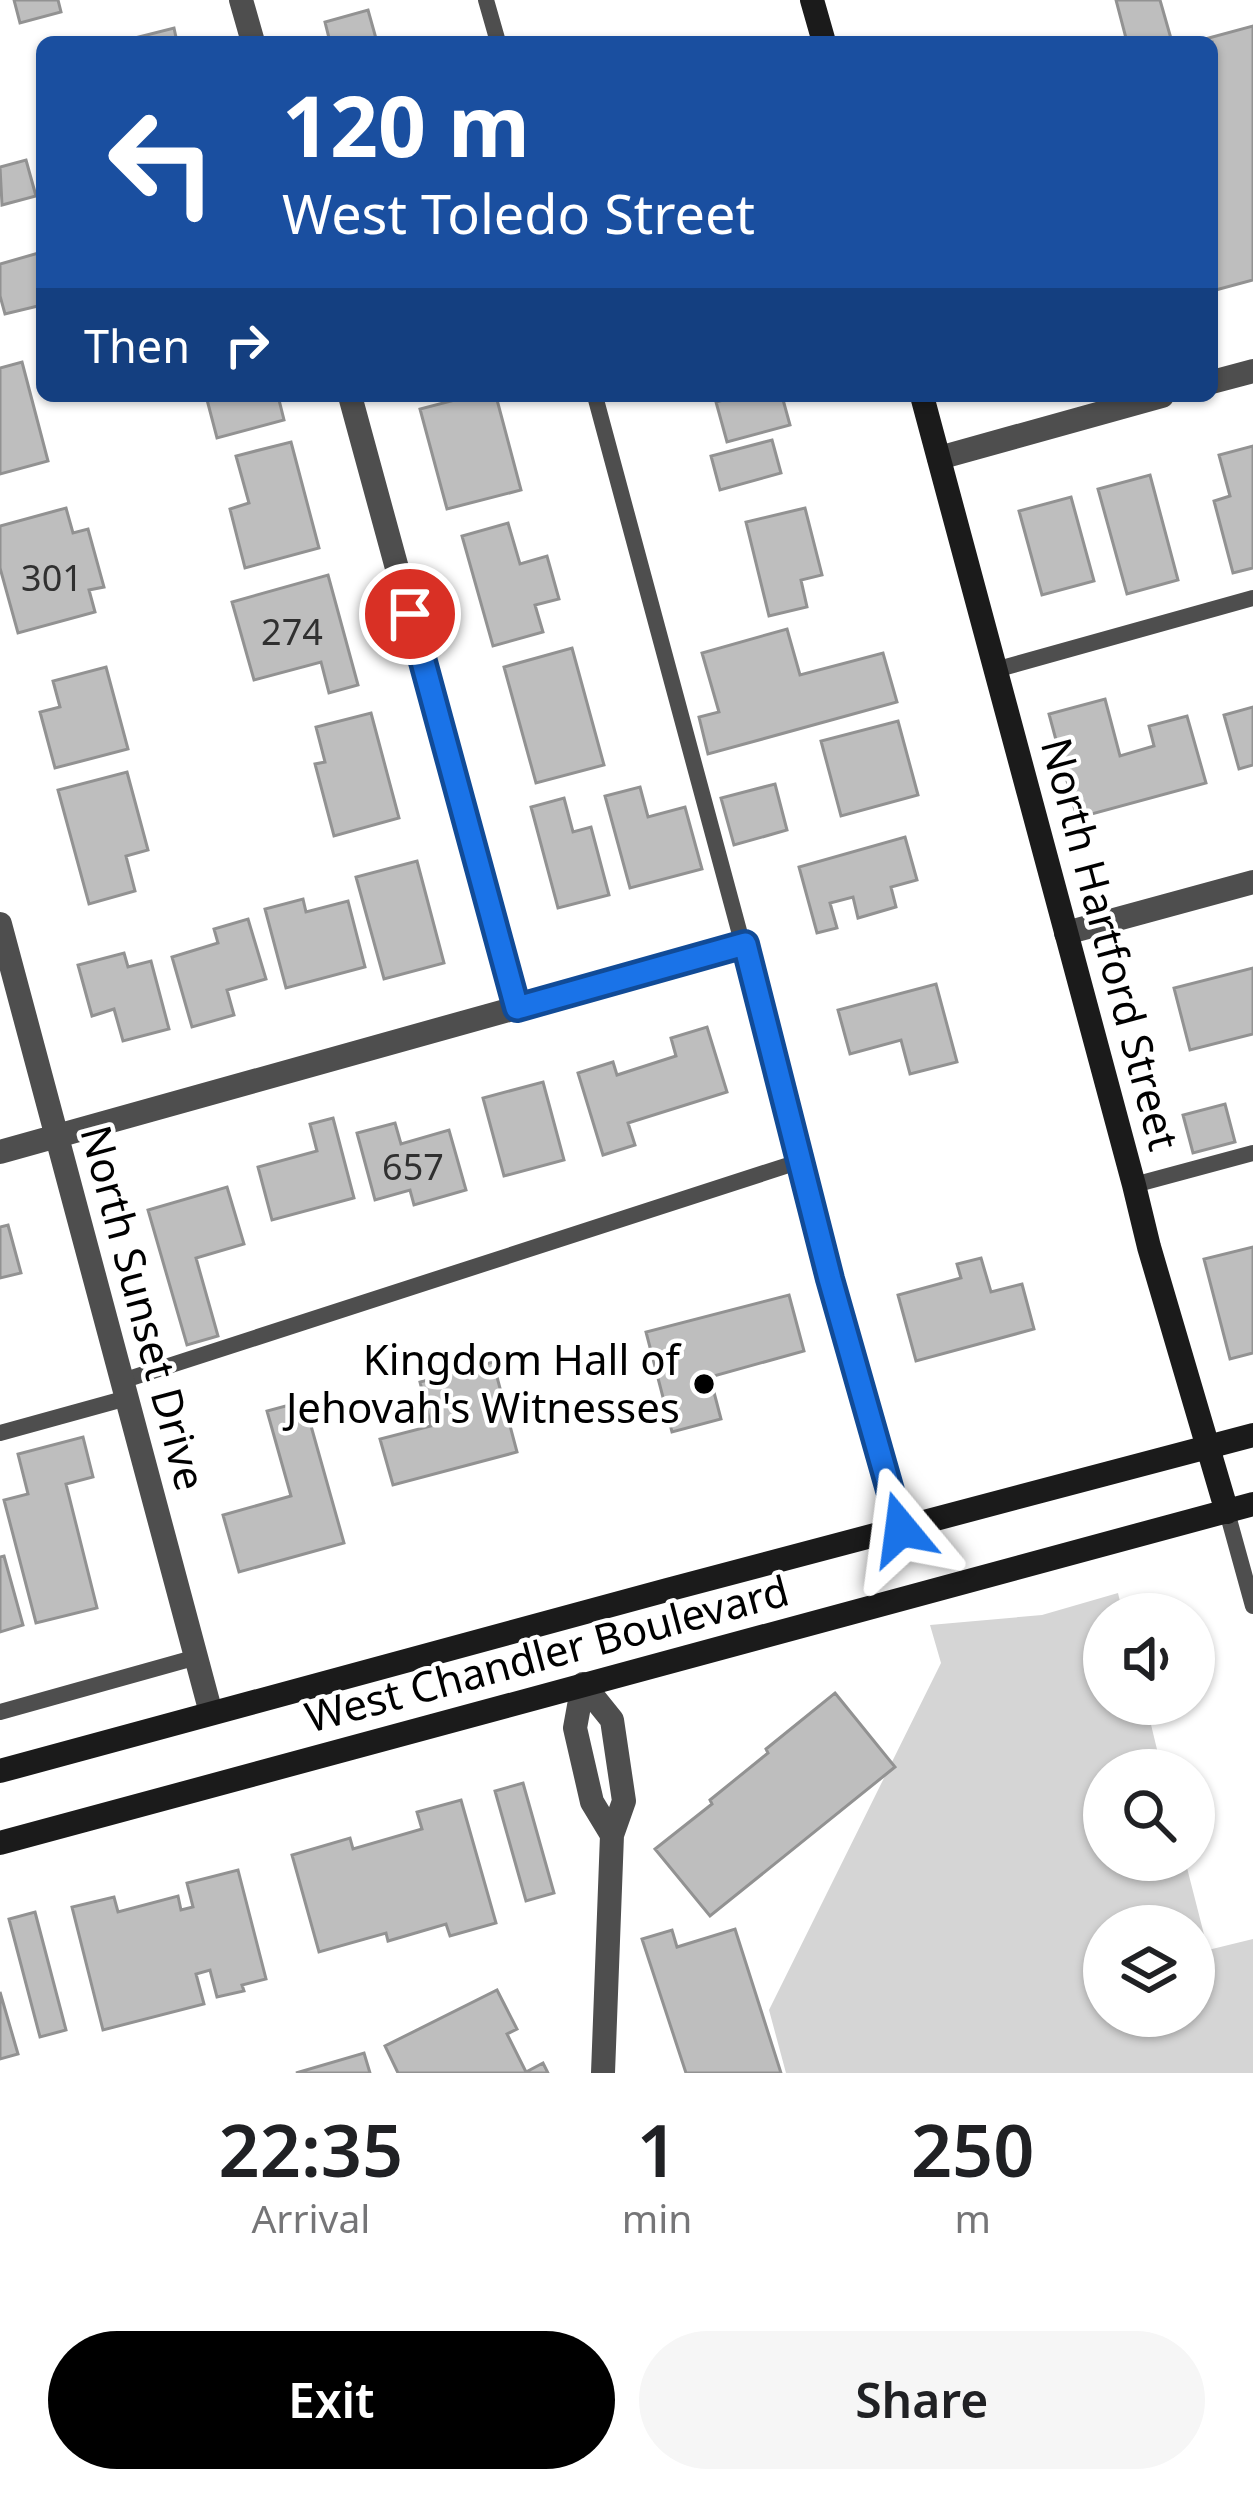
<!DOCTYPE html>
<html lang="en">
<head>
<meta charset="utf-8">
<style>
  body { margin:0; font-family:"Noto Sans",sans-serif; background:#f6f6f6; color:#202124; height:100vh; display:flex; flex-direction:column; font-size:45px; white-space:nowrap }
  * { box-sizing:border-box; margin:0 }
  p { font-size:39px; color:#757577 }
  .icon { flex:none; width:66px; height:66px; fill:none; stroke:currentColor; stroke-width:2; stroke-linecap:round; stroke-linejoin:round }
  .map { position:relative; height:2073px; overflow:hidden }
  .details { display:flex; flex-direction:column; background:#fff; flex:1 }
  .details>* { flex:none }
  .guide { position:absolute; left:36px; top:36px; width:1182px; height:366px; border-radius:18px; box-shadow:0 3px 9px #0004; background:#1a4fa0; color:#fff; overflow:hidden }
  .buttons { position:absolute; left:1083px; top:1593px; display:grid; gap:24px }
  .buttons a { display:grid; place-items:center; width:132px; height:132px; border-radius:50%; background:#fff; box-shadow:0 3px 9px #0004; font-size:60px }
  .pin { position:absolute; display:grid; place-items:center; width:102px; height:102px; color:#fff; margin:-51px; border:6px solid #fff; border-radius:50%; box-shadow:0 3px 12px #0007 }
  .me { position:absolute; width:132px; margin:-66px; rotate:344deg; stroke-linejoin:round; filter:drop-shadow(0 0 9px #0008) }
  .turn { display:flex; align-items:center; gap:42px; height:252px; padding:0 48px; font-size:54px }
  .turn .icon { width:156px; height:156px; stroke-width:2.5 }
  .turn b { display:block; font-size:84px; line-height:102px }
  .then { display:flex; align-items:center; height:114px; padding:0 48px; background:#0003; gap:24px; font-size:45px }
  .eta { display:flex; justify-content:space-evenly; align-items:center; height:204px; text-align:center }
  .eta b { font-size:72px; font-weight:600; line-height:84px }
  .cta { display:flex; gap:24px; margin-top:auto; padding:24px 48px }
  .cta a { flex:1; height:138px; border-radius:72px; background:#000; color:#fff; font-size:48px; font-weight:600; line-height:138px; text-align:center }
  .cta a+a { background:#f6f6f6; color:#202124 }
  .map>svg:first-child { display:block }
  .green { fill:#d5d5d5; fill-rule:evenodd }
  .building { fill:#bebebe; stroke:#929292; stroke-width:3 }
  .lines { fill:none; stroke-linecap:round; stroke-linejoin:round }
  .lane { stroke:#4e4e4e; stroke-width:16 }
  .street { stroke:#4e4e4e; stroke-width:24 }
  .secondary { stroke:#1b1b1b; stroke-width:24 }
  .route-casing { stroke:#114b97; stroke-width:30 }
  .route { stroke:#1a73e8; stroke-width:21 }
  .poi-dot { fill:#000; stroke:#fff; stroke-width:4.5 }
  .labels { text-anchor:middle; stroke-width:9; stroke-linejoin:round; paint-order:stroke }
  .number-label { font-size:36px; fill:#303030 }
  .street-label { font-size:42px; fill:#000; stroke:#fff }
  .poi-label { font-size:42px; fill:#000; stroke:#fff; text-anchor:end }
</style>
</head>
<body>
<div class="map">
<svg width="1253" height="2073" viewBox="0 0 1253 2073">
  <rect width="100%" height="100%" fill="#fff"/>
  <path class="green" d="M1118 1593 1123 1614H1104V1704H1146L1162 1770H1104V1860H1185L1208 1950 1253 1939V2073H786L769 2010 941 1663 930 1625 1042 1615ZM1104 1926H1194V2016H1104Z"/>
  <path class="building" d="M14 0H58L61 12 20 23Z
    M1116 0H1160L1172 42H1127Z
    M368 10 377 42H330L325 22Z
    M1253 26V280L1212 291V42H1194Z
    M174 28 177 42H119Z
    M26 160 36 196 2 205 0 167Z
    M42 252V305L5 314 0 296V264Z
    M22 362 48 461 0 474V368Z
    M206 396H278L284 420 217 438Z
    M470 396H496L521 490 447 509 420 409Z
    M737 396H782L790 425 727 442 716 402Z
    M772 440 781 473 720 490 711 456Z
    M291 442 319 548 245 568 230 509 249 503 236 456Z
    M1253 446V568L1233 573 1214 501 1230 496 1219 455Z
    M1150 475 1178 580 1127 594 1098 489Z
    M1071 497 1094 581 1042 595 1019 511Z
    M66 508 73 533 88 529 104 587 89 590 95 612 18 633 0 568V526Z
    M805 508 822 575 801 580 807 607 769 616 746 522Z
    M508 523 520 564 547 556 559 599 535 605 543 632 493 646 462 536Z
    M328 575 358 685 329 693 321 662 254 680 232 602Z
    M787 629 800 675 883 653 897 702 708 754 699 717 719 712 702 653Z
    M572 648 604 765 536 783 504 667Z
    M106 667 128 749 55 768 40 712 60 707 53 681Z
    M1105 699 1120 756 1154 746 1149 726 1187 716 1206 783 1077 818 1049 714Z
    M1253 707V765L1239 769 1224 715Z
    M371 713 399 818 334 836 315 764 325 762 316 727Z
    M898 721 918 795 841 816 821 741Z
    M127 772 148 850 126 856 135 891 89 904 58 790Z
    M775 784 787 830 734 845 721 798Z
    M640 787 648 817 685 807 702 869 630 888 605 796Z
    M564 798 573 832 591 827 609 895 558 908 531 807Z
    M905 837 917 880 891 887 896 907 858 918 853 897 830 903 837 928 817 933 799 867Z
    M417 861 444 963 384 979 356 877Z
    M303 899 306 912 348 901 365 967 286 988 265 909Z
    M248 919 266 979 227 990 234 1015 192 1027 172 957 218 943 214 929Z
    M124 953 128 967 151 961 169 1029 123 1041 114 1009 92 1016 78 965Z
    M1253 968V1034L1190 1050 1174 988Z
    M936 984 957 1062 910 1074 901 1040 850 1054 838 1010Z
    M707 1027 727 1092 628 1123 635 1145 603 1155 578 1073 613 1062 617 1075 676 1056 671 1038Z
    M543 1082 564 1160 504 1176 483 1098Z
    M1225 1104 1235 1142 1193 1153 1183 1115Z
    M333 1118 354 1198 272 1220 258 1167 317 1151 310 1124Z
    M395 1123 401 1144 449 1130 466 1190 414 1205 410 1190 375 1200 357 1133Z
    M227 1187 244 1244 196 1258 218 1336 187 1345 148 1210Z
    M8 1225 21 1273 0 1278V1227Z
    M1253 1247V1353L1230 1359 1204 1259Z
    M981 1258 991 1292 1022 1284 1034 1329 916 1361 898 1295 961 1278 957 1264Z
    M789 1295 804 1351 710 1377 721 1419 672 1432 646 1332Z
    M493 1362 517 1452 393 1485 380 1439 431 1426 420 1382Z
    M304 1401 344 1543 239 1572 223 1515 291 1496 267 1411Z
    M83 1437 93 1477 66 1484 97 1608 36 1623 4 1500 28 1494 18 1454Z
    M4 1556 23 1625 0 1632V1557Z
    M835 1693 895 1767 710 1916 655 1849 712 1804 710 1800 768 1753 766 1749Z
    M523 1783 554 1893 526 1901 495 1791Z
    M461 1800 496 1923 450 1936 446 1924 388 1941 386 1933 319 1952 292 1855 350 1838 353 1849 422 1829 417 1812Z
    M238 1870 266 1979 242 1985 244 1991 217 1997 210 1970 196 1974 204 2004 103 2030 72 1907 114 1897 118 1912 178 1896 181 1910 193 1907 187 1883Z
    M35 1912 66 2030 40 2037 9 1919Z
    M735 1929 781 2073H686L642 1939 672 1930 677 1947Z
    M497 1990 517 2029 507 2034 526 2072 543 2063 548 2073H398L385 2046Z
    M0 1992 18 2054 0 2059Z
    M364 2053 370 2073H296Z"/>
  <g class="lines">
    <path class="lane" d="M486 0 498 42
      M995 670 1253 598
      M801 1161 830 1278 901 1529
      M1134 1185 1253 1153
      M122 1381 801 1161 595 396
      M0 1433 127 1398
      M1227 1512 1253 1606
      M0 1712 197 1657"/>
    <path class="street" d="M241 0 253 42
      M1212 382 1253 371
      M350 396 517 1008
      M939 458 1162 396
      M0 924 211 1713
      M1066 933 1253 882
      M0 1152 745 944
      M583 1684 612 1720 624 1801 612 1835 603 2073
      M583 1684 575 1728 592 1802 612 1835"/>
    <path class="secondary" d="M812 0 824 42
      M922 396 1134 1185 1149 1247 1227 1512
      M0 1771 667 1590 1253 1435
      M0 1843 1253 1504"/>
  </g>
  <g class="lines">
    <defs>
      <path id="route" d="M410 614 517 1008 745 944 830 1279 901 1529"/>
    </defs>
    <use href="#route" class="route-casing"/>
    <use href="#route" class="route"/>
  </g>
  <circle class="poi-dot" cx="704" cy="1384" r="12"/>
  <g class="labels">
    <g class="number-label">
      <text x="52" y="591">301</text>
      <text x="292" y="645">274</text>
      <text x="413" y="1180">657</text>
    </g>
    <g class="street-label">
      <text transform="translate(1110 944) rotate(75)" y="15">North Hartford Street</text>
      <text transform="translate(143 1308) rotate(75)" y="15">North Sunset Drive</text>
      <text transform="translate(547 1654) rotate(-15)" y="15">West Chandler Boulevard</text>
    </g>
    <g class="poi-label">
      <text x="680" y="1375">Kingdom Hall of<tspan x="680" dy="48">Jehovah's Witnesses</tspan></text>
    </g>
  </g>
</svg>
<div class="buttons">
<a><svg class="icon" aria-label="sound" viewBox="0 0 24 24"><path d="M4 9h4l5-4v14l-5-4H4zM17 9q2 3 0 6"/></svg></a>
<a><svg class="icon" aria-label="search" viewBox="0 0 24 24"><circle cx="10" cy="10" r="6"/><path d="M15 15l6 6"/></svg></a>
<a><svg class="icon" aria-label="layers" viewBox="0 0 24 24"><path d="M12 4l9 5-9 5-9-5zM3 14l9 5 9-5"/></svg></a>
</div>
<div class="pin" style="left:410px;top:614px;background:#d93025"><svg class="icon" aria-label="arrive" viewBox="0 0 24 24"><path d="M6 21V4h12l-3 4 3 4H6"/></svg></div>
<svg class="me" style="left:901px;top:1529px" viewBox="-20 -20 40 40"><path d="M0-17L14 15 0 8-14 15z" fill="#1a73e8" stroke="#fff" stroke-width="4"/></svg>
<div class="guide">
<div class="turn"><svg class="icon" aria-label="left" viewBox="0 0 24 24"><path d="M17 20v-9H6M10 6l-5 5 5 5"/></svg><div><b>120 m</b>West Toledo Street</div></div>
<div class="then">Then<svg class="icon" aria-label="right" viewBox="0 0 24 24"><path d="M7 20v-9h11M14 6l5 5-5 5"/></svg></div>
</div>
</div>
<section class="details">
<div class="eta">
<div><b>22:35</b><p>Arrival</p></div>
<div><b>1</b><p>min</p></div>
<div><b>250</b><p>m</p></div>
</div>
<div class="cta"><a>Exit</a><a>Share</a></div>
</section>
</body>
</html>
